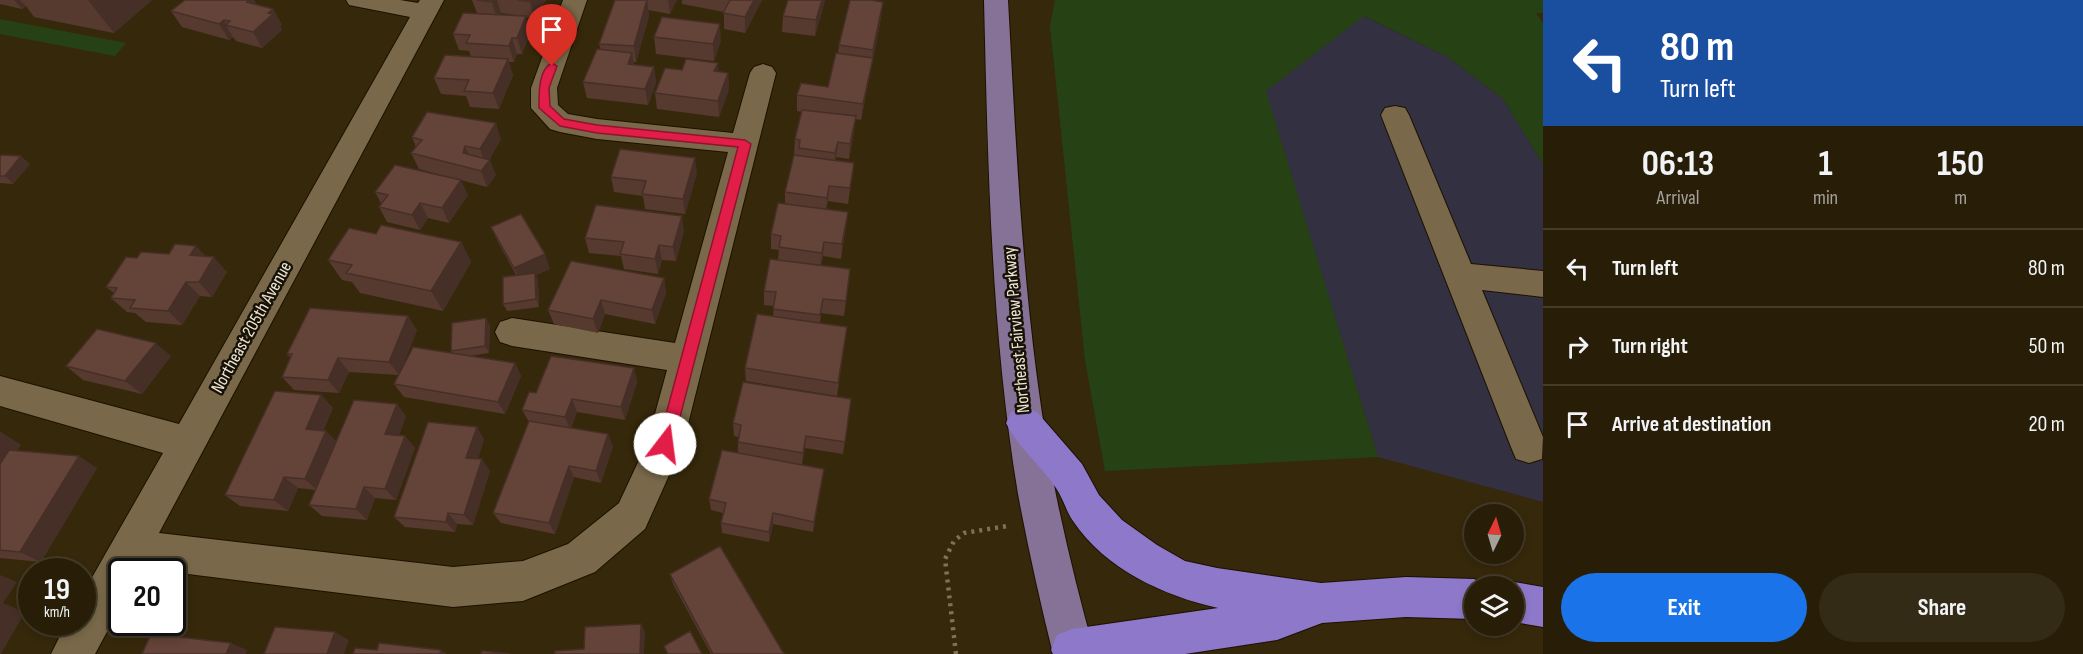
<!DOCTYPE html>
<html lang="en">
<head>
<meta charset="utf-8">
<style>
  body { margin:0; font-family:"Sofia Sans Condensed",sans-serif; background:#342b16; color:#f1f3f6; height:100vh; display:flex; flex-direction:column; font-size:22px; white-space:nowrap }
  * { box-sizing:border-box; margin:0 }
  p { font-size:20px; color:#a5a29c }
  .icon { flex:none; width:33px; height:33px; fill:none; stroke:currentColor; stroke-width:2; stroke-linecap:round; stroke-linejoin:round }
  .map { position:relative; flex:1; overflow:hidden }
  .panel { display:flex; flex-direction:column; background:#281e08; width:540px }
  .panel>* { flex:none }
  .banner { background:#1a4fa0; color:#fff; overflow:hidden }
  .needle { width:39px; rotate:5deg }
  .tools { position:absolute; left:1464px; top:504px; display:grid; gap:12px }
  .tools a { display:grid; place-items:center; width:60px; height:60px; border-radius:50%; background:#281e08; box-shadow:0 3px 9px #0003,0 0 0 2px #443c29; font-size:30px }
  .speed { position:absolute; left:18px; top:558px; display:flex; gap:12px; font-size:30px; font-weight:700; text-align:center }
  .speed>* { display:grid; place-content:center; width:78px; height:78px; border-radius:50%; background:#281e08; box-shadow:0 3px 9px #0003,0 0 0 2px #443c29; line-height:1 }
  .speed small { font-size:15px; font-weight:400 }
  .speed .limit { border:3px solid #111; border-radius:9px; background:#fff; color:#111 }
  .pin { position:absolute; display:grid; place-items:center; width:51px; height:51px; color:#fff; margin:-62px -26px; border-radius:50% 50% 50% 0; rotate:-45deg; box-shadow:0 0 6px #0007 }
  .pin .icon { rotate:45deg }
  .me { position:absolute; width:66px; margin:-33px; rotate:15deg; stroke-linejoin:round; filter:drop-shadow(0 0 4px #0008) }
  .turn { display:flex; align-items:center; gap:21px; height:126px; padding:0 18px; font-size:27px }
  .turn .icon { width:78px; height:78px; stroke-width:2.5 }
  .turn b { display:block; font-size:42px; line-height:51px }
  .eta { display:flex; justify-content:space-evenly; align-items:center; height:102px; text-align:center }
  .eta b { font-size:36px; font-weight:700; line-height:42px }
  .button { display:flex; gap:12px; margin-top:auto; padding:12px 18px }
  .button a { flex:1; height:69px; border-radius:36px; background:#1a73e8; color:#fff; font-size:24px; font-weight:700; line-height:69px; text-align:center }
  .button a+a { background:#342b16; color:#f1f3f6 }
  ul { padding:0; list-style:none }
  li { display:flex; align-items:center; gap:18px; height:78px; padding:0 18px; border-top:2px solid #443c29 }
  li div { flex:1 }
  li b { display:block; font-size:22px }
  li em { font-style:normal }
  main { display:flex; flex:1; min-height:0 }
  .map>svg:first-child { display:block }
  .commercial { fill:#323041 }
  .green { fill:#264215 }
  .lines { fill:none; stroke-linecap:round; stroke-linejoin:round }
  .minor-casing { stroke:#1c1100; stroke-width:2 }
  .major-casing { stroke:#1c1100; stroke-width:2 }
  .highway-casing { stroke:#1c1100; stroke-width:2 }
  .path { stroke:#7e7259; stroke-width:4.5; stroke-dasharray:3 5; stroke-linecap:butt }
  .minor { fill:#79694a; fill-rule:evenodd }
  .major { fill:#867297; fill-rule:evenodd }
  .highway { fill:#8e78ca; fill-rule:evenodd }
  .wall { fill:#563a30; fill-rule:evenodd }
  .shaded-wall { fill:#462f27 }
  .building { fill:#644338; stroke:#462f27; stroke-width:1.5 }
  .route { fill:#e11d48; stroke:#92132f; stroke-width:1.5 }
  .labels { text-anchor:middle; stroke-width:5; stroke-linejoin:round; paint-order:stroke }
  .street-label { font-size:18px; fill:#ede5d4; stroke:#181206 }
</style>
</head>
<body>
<main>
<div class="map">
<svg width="1543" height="654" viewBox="0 0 1543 654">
  <rect width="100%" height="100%" fill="#36280a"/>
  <path class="commercial" d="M1363 16 1448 57 1503 99 1543 164V502L1378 457 1265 91Z"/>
  <path class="green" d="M1055 0H1543V13H1536L1543 23V164L1503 99 1448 57 1364 16 1266 91 1378 457 1105 471 1085 360 1050 26Z
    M0 19 126 43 115 56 0 34Z"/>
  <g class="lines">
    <defs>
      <path id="minor" d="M346 0H400L418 3 420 0H444L159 533 453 567 523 561 568 544 619 503 647 443 667 370 512 346 500 342 495 332 500 322 512 318 675 343 728 152 597 139 560 132 550 129 531 108V88L563 0H587L557 88 558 105 568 114 597 119 733 133 750 73 754 67 763 64 772 67 776 73 683 444 645 529 595 572 523 601 453 607 172 572 140 569 139 572H122V604L95 654H51L67 622H82V595L163 453 0 406V376L179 424 410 17 349 5Z
        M1395 106 1405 108 1409 115 1471 264 1543 271V297L1482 290 1543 437 1542 459 1529 463 1516 459 1511 447 1381 115 1385 108Z"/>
      <path id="major" d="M984 0H1008C1017 165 1024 332 1056 495 1067 548 1080 601 1095 654H1053C1040 601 1028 548 1018 494 991 331 988 165 984 0Z"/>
      <path id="highway" d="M1024 407 1037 412 1082 464 1099 495 1122 520 1157 545 1185 561 1217 568 1321 583 1406 577 1474 579 1489 586H1474V619L1406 617 1322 623 1277 640 1185 654H1053L1051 650 1057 635 1072 629 1218 608C1164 596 1105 569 1073 521 1066 511 1063 498 1056 488 1041 465 1018 448 1006 423L1011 412Z
        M1514 582 1543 587V627L1514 622V586H1503Z"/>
    </defs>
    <use href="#minor" class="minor-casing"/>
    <use href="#major" class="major-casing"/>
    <use href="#highway" class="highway-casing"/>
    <path class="path" d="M956 654 945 559 954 541 964 533 1008 526"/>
    <use href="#minor" class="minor"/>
    <use href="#major" class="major"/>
    <use href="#highway" class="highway"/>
  </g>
  <path class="wall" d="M0 0H152L114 33 34 17 26 6 22 9 0 4Z
    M185 0H254L257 5 273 9 282 25 280 26 282 30 262 48 236 41 233 37 229 40 182 27 171 11Z
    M472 0H546L534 18 526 17 531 32 522 54H517L514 62H508L513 75 499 109 470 107 466 96 441 94 434 78 471 57 469 51 459 50 453 34 477 13ZM501 13 523 16 500 15Z
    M615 0H677L670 14 648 10 649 16 636 62H634V65L654 67 656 83 648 105 587 98 583 82 601 50 599 44Z
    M682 0H762L745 33 724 29V12L682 4Z
    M788 0H825L824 4 815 36 782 32 783 16Z
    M881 18 861 120 855 119 854 132 849 159 836 157V160L854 163 848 204 828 201 826 209 848 212 841 259 823 256 821 265 850 269 844 316 821 313 820 323 847 327 837 396 746 381 745 368 773 316 774 306 764 305V291L778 260 779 250 771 249V234L785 204V192L794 155 795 139 802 112 797 111V95L828 87 838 54 839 45Z
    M654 37 721 40 714 61 656 54Z
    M682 70 728 73 729 89 719 117 657 109 655 93Z
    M412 137 501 139 489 160 496 175 487 187 419 169 411 153 416 147Z
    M0 156 30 164 13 184 0 183Z
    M697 173 685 214 645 209 643 196 614 192 611 177Z
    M375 192 468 195 449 223 428 218 420 230 387 222 379 207 381 203Z
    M491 227 550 269 536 275 538 281 539 307 507 311 503 304 516 275 498 242Z
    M684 231 676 261 662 260 658 274 624 269 621 256 589 253 585 238Z
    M376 234 461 242 471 262 443 311 360 293 352 282 342 280 328 260Z
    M196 246 206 257 227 272 212 297 200 296 182 325 146 322 135 313 127 312 111 298 114 293 106 287 137 258 169 254Z
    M664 278 666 293 655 324 605 314 598 333 554 324 548 310Z
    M490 325 489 353 470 356 515 363 521 376 505 414 404 397 394 384 452 353 451 351Z
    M417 330 399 375 349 372 339 393 294 390 282 377 291 358 287 354Z
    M171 356 142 394 83 380 66 366Z
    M634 368 637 382 625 420 577 412 571 428 613 446 601 483 574 477 555 534 501 523 493 513 529 422 522 410 536 393Z
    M321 395 333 408 323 431 336 441 406 416 399 435 405 436 415 448 396 500 375 498 367 520 322 516 309 505 315 490 298 488 288 511 240 506 225 495Z
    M851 399 843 454 805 448 802 464 822 480 813 532 773 524 769 542 722 533 721 523 723 513 711 510 709 499 738 453V442L739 437 734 436 733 423Z
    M0 432 21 445 17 450 97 468 41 562 0 558Z
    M484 439 478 459 490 471 473 525 457 524 455 532 405 527 394 517Z
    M670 574 784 654H711L673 584Z"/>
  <path class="shaded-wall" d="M14 0H20L26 6 22 9Z
    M88 0H152L114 33Z
    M249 0H254L262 13 247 2Z
    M494 0H497L501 13 497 19 492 2Z
    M531 0H546L534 18 530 2Z
    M647 0 649 16 636 62 634 46Z
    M668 0H677L670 14Z
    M754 0H762L745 33V17Z
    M822 0H825L824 4 815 36 816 20Z
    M883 2 881 18 861 120 863 104 871 64 873 50Z
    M273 9 282 25 280 26 282 30 262 48 253 32 268 13Z
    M526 16 531 32 522 54 517 38Z
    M224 20 227 26 226 25 233 37 229 40 219 24Z
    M720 24 721 40 714 61 713 44Z
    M512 38 517 54 514 62 509 46Z
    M632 53 635 69 628 64Z
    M508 59 513 75 499 109 493 93Z
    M718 63 719 79 714 71Z
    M654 67 656 83 648 105 645 89Z
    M728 73 729 89 719 117 718 101Z
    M856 116 854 132 849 159 850 144Z
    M496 123 501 139 486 165 480 149Z
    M838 142 836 157 834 169 835 153Z
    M465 146 472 162 463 153Z
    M21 156 30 164 13 184 5 176Z
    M695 158 697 173 685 214 683 199Z
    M490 160 496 175 487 187 481 171Z
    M461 180 468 195 449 223 442 208Z
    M829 186 828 201 826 213 827 198Z
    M420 203 428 218 420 230 412 215Z
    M848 212 846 227 841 259 842 244Z
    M682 216 684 231 676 261 673 247Z
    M461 242 471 262 443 311 431 291Z
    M824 242 823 256 820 268 822 253Z
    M659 245 662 260 658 274 655 259Z
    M196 246 209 261 190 255Z
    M545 254 550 269 536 275 538 281 539 307 536 299 520 282 514 268Z
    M214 257 227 272 212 297 199 282Z
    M664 278 666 293 655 324 652 310Z
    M186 282 200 296 182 325 168 311Z
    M601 300 605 314 598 333 593 319Z
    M408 316 417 330 399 375 389 362Z
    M486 318 490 325 489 353 485 346Z
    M156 343 171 356 142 394 125 381Z
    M338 358 349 372 339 393 328 380Z
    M515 363 521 376 505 414 498 402Z
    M634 368 637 382 625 420 621 407Z
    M321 395 333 408 318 441 306 429Z
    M572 399 577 412 570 429 565 417Z
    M397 404 406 416 395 446 385 434Z
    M477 427 484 439 475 469 466 458Z
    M326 431 338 443 318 491 305 479Z
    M1 432 21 445 0 476V433Z
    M608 434 613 446 601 483 596 471Z
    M405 436 415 448 396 500 385 489Z
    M806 436 805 448 802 464 803 453Z
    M79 456 97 468 41 562 20 552Z
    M482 459 490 471 473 525 464 515Z
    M569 466 574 477 555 534 549 523Z
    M824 469 822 480 813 532 814 522Z
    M284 477 298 488 288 511 274 500Z
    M364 487 375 498 367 520 356 509Z
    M448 513 457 524 455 532 446 522Z
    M773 513V524L769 542V532Z
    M0 575 17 582 3 603 25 612 1 654H0Z
    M641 624 645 632 644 654H640Z
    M335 632 349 640 344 654H327Z
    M231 643 247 650 246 654H226Z
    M441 650 447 654H440Z"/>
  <path class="building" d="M185 0H249L247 2 273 9 268 13 273 14 253 32 226 25 230 21 224 20 219 24 171 11Z
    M477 0H494L492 2Z
    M518 0H531L530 2Z
    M615 0H647L634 46 599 44Z
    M730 0H754L745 17 723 13Z
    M788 0H822L816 20 783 16Z
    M850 0H871L883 2 873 50 839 45Z
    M463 13 526 16 517 38H512L509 46 466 43 470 35 453 34Z
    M662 17 720 24 713 44 654 37Z
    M597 49 632 53 628 64 654 67 645 89 583 82Z
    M836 53 873 58 863 104 797 95 801 83 828 87Z
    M445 55 508 59 493 93 464 91 469 80 434 78Z
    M686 59 718 63 714 71 728 73 718 101 655 93 665 68 682 70Z
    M802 110 856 116 850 144 838 142 835 153 799 148 800 140 795 139Z
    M427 112 496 123 480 149 465 146 463 153 490 160 481 171 411 153 422 140 412 137Z
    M620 149 695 158 683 199 642 194 646 181 611 177Z
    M2 155 21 156 5 176H0V156Z
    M794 155 854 163 850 188 829 186 827 198 785 192Z
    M395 165 461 180 442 208 420 203 412 215 379 207 388 195 375 192Z
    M778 203 848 212 842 244 824 242 822 253 779 247 781 236 771 234Z
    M596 205 682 216 673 247 659 245 655 259 620 254 624 242 585 238Z
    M521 214 545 254 514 268 491 227Z
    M381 225 461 242 431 291 346 273 352 265 328 260 349 228 376 234Z
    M175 244 196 246 190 255 214 257 199 282H186L168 311 130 308 135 300 111 298 117 288 106 287 126 257 137 258 141 252 169 254Z
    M770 259 850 269 846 301 823 299 820 315 773 309 776 292 764 291Z
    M571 261 664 278 652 310 601 300 593 319 548 310Z
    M535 273 536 299 503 304V277Z
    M310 308 408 316 389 362 338 358 328 380 282 377 292 354H287Z
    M757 314 847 327 838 383 745 368Z
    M486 318 485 346 451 351 452 323Z
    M97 329 156 343 125 381 66 366Z
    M413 347 515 363 498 402 394 384Z
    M551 356 634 368 621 407 572 399 565 417 522 410 529 392 536 393Z
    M743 382 851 399 845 442 806 436 803 453 738 442 741 425 733 423Z
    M275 391 321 395 306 429 326 431 305 479 284 477 274 500 225 495Z
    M354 400 397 404 385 434 405 436 385 489 364 487 356 509 309 505Z
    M529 421 608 434 596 471 569 466 549 523 493 513Z
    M428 422 477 427 466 458 482 459 464 515 448 513 446 522 394 517Z
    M9 450 79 456 20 552 0 550V464Z
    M722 450 824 469 814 522 773 513 769 532 721 523 726 503 709 499Z
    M720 546 784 654H713L670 574Z
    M641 624 640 654H555V651L584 649 585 627Z
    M275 627 335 632 327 654H264Z
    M690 631 702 654H668L664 646Z
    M151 634 231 643 226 654H142Z
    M379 643 441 650 440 654H353L355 648 377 650Z
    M482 651 510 654H481Z"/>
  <path class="route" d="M552 63 557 66 549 88 550 106 564 119 597 125 745 140 751 144 673 444 670 449 665 451 660 449 658 444 738 147 597 133 560 126 539 108C539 95 538 69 552 63Z"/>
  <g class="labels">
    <g class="street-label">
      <text transform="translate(251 327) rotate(-61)" y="6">Northeast 205th Avenue</text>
      <text transform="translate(1016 330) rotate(-95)" y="6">Northeast Fairview Parkway</text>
    </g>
  </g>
</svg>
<div class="tools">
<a><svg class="needle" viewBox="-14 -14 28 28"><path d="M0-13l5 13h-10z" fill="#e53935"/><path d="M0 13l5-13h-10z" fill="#a5a29c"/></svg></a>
<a><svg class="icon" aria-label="layers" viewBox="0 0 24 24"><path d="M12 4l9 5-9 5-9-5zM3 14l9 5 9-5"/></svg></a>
</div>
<div class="speed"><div>19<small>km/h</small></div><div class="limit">20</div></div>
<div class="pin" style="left:552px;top:66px;background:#d93025"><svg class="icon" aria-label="arrive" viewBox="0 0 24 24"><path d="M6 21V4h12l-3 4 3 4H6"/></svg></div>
<svg class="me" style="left:665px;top:444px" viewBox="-20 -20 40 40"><circle r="19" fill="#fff"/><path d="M0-13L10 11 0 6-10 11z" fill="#e11d48"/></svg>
</div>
<section class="panel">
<div class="banner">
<div class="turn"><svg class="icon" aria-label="left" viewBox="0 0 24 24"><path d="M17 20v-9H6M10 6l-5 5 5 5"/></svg><div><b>80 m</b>Turn left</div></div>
</div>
<div class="eta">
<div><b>06:13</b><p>Arrival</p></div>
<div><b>1</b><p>min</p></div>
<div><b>150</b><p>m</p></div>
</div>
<ul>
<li><svg class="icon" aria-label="left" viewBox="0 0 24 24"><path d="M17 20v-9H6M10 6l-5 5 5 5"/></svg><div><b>Turn left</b></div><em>80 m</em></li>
<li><svg class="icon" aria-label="right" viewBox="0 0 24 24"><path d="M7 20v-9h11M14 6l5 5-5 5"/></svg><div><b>Turn right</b></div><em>50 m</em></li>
<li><svg class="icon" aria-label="arrive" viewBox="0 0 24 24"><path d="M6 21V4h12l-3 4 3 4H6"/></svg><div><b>Arrive at destination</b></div><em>20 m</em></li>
</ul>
<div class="button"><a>Exit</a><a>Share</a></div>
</section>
</main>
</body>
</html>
